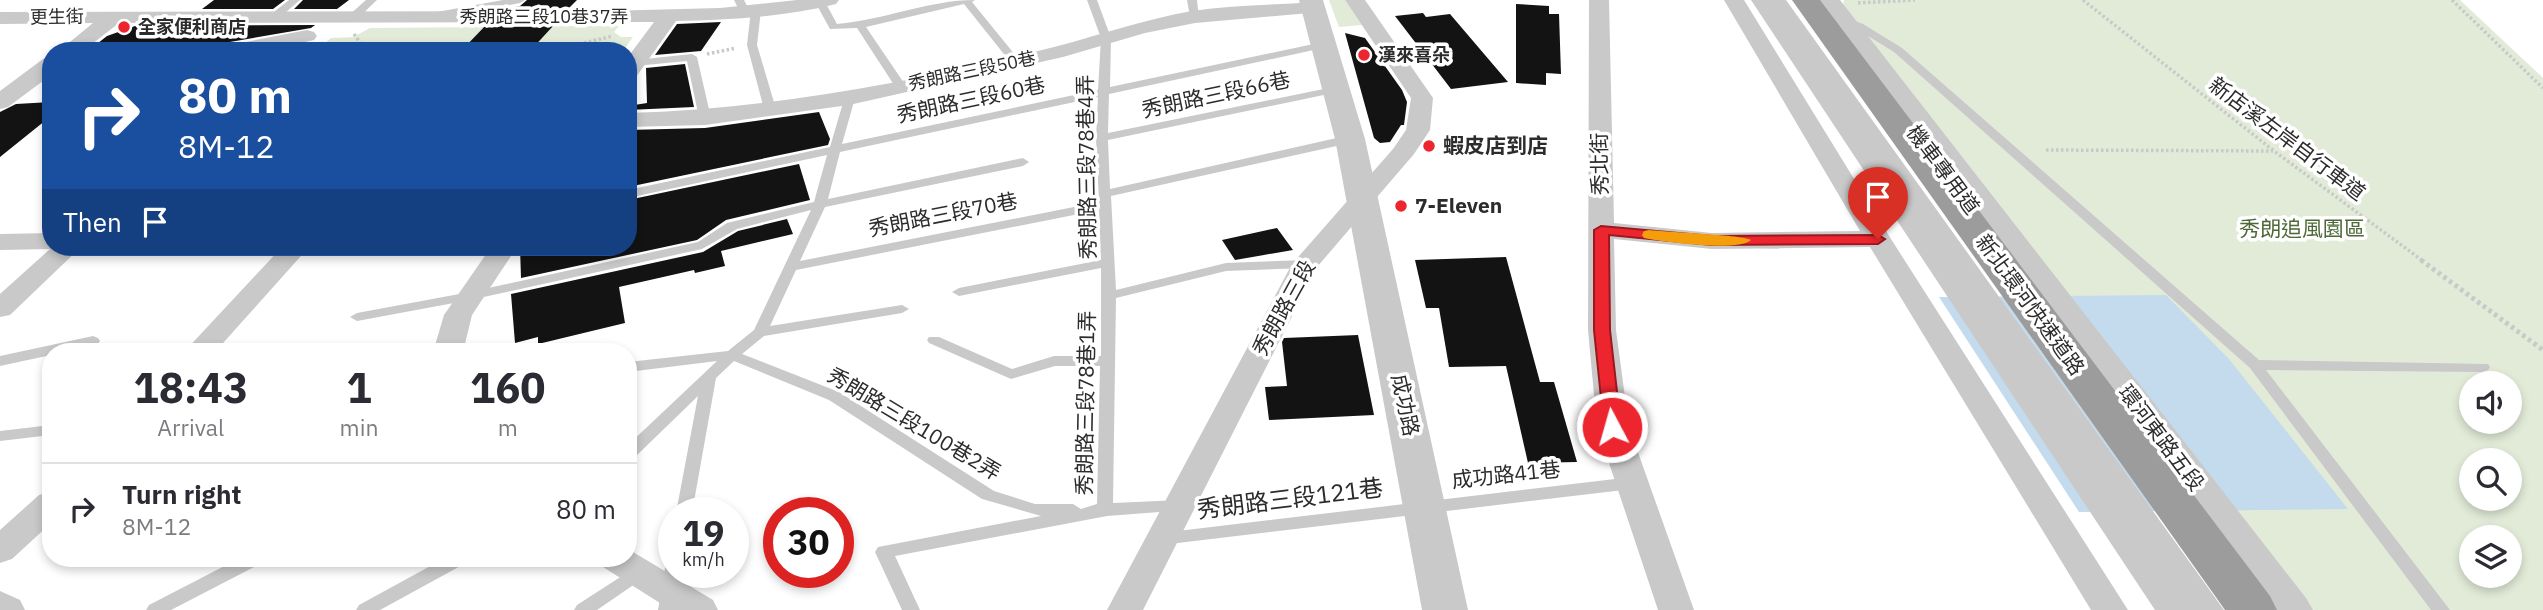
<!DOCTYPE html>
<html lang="en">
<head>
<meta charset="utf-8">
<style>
  body { margin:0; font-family:"IBM Plex Sans","Noto Sans TC",sans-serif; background:#f2f2f3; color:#2b2b33; height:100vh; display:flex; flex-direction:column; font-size:26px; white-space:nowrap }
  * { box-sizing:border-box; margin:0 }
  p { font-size:23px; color:#7c7c81 }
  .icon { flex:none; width:38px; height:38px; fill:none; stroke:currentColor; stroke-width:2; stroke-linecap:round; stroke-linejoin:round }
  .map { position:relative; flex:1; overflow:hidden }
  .side { position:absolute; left:42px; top:343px; width:595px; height:224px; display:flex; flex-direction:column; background:#fff; border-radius:28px; box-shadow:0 4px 10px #0003 }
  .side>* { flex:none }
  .top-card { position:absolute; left:42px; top:42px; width:595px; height:214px; border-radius:28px; box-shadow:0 4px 10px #0003; background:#1a4fa0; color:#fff; overflow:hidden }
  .buttons { position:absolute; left:2459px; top:371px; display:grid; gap:14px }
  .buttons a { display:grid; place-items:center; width:63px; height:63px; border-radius:50%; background:#fff; box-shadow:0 4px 10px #0003; font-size:35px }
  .speed { position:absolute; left:658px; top:497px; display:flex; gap:14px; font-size:35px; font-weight:700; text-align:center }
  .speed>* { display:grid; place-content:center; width:91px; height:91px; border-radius:50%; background:#fff; box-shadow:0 4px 10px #0003; line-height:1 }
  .speed small { font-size:18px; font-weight:400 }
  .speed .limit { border:10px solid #d22; background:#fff; color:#111 }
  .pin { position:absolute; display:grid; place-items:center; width:60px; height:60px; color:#fff; margin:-72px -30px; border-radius:50% 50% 50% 0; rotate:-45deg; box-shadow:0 0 7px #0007 }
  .pin .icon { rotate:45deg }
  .me { position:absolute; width:77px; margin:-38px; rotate:354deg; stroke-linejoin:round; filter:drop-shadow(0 0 5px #0008) }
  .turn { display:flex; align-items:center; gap:24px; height:147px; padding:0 21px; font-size:32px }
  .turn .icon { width:91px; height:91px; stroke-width:2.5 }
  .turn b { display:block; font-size:49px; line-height:60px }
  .then { display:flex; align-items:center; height:66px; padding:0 21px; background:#0003; gap:14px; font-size:26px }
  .eta { display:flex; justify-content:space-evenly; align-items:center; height:119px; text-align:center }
  .eta b { font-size:42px; font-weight:700; line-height:49px }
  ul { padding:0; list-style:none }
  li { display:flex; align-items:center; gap:21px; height:91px; padding:0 21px; border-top:2px solid #e1e1e2 }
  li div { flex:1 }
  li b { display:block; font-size:26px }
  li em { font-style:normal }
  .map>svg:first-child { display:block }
  .green { fill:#e2ebd8; fill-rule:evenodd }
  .water { fill:#c3dbec }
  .building { fill:#131313 }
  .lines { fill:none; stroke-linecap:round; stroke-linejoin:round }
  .path-far1 { stroke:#c9c9c9; stroke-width:3.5; stroke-dasharray:2.5 2.5; stroke-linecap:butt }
  .path { stroke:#c9c9c9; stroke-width:5; stroke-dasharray:3.5 3.5; stroke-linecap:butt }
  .service { fill:#c9c9c9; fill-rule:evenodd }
  .minor { fill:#c9c9c9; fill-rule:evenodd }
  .tertiary { fill:#c9c9c9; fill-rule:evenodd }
  .trunk { fill:#9c9c9c; fill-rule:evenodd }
  .route { fill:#ed252f; stroke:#9a181f; stroke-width:2 }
  .slow { fill:#f59e0b }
  .poi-dot { fill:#ed252f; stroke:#fff; stroke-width:2.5 }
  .labels { text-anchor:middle; stroke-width:7; stroke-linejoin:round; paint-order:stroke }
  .far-street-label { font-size:18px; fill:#2c2c2c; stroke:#fff }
  .far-poi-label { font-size:18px; font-weight:bold; fill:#2c2c2c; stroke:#fff; text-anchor:start }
  .street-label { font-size:21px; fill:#2c2c2c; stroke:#fff }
  .poi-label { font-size:21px; font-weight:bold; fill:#2c2c2c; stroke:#fff; text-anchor:start }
  .park-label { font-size:21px; fill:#4e6938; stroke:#fff }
  .near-street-label { font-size:24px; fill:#2c2c2c; stroke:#fff }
</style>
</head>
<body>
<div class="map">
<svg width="2543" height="610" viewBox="0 0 2543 610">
  <rect width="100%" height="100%" fill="#fff"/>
  <path class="green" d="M1329 0H1345L1362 25 1339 27Z
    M1844 0H2460L2543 78V610H2305L1843 6ZM2471 383H2510V422H2471ZM2471 460H2510V499H2471ZM2471 537H2510V576H2471Z
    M553 26H619L614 32 621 37H633L623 51H530Z
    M484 27 461 51H316L331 38 353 37 370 28Z"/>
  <path class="water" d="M2166 295 2229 359 2348 509 2079 512 1939 297Z"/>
  <path class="building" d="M214 0H285L273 9H202Z
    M303 0H349L337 9H294Z
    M527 0H577L569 8 504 9 520 6Z
    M1516 4 1549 6V14H1559L1561 74 1546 73V85L1516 83Z
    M1423 13 1426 17 1450 14 1508 82 1451 89 1395 16Z
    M721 22 701 51 655 55 677 24Z
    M315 25 311 28 224 43 221 50 216 51H88L107 36 135 26Z
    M486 25H554L530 51H461Z
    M1345 33 1365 38 1402 90 1407 102 1404 125H1401L1390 142 1380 143 1374 138Z
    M685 64 694 107 628 110V106L647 103 646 68Z
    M51 102V116L0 157V112L16 104Z
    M819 112 830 139 828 145 628 187V130L705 128Z
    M799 164 810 200 726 220 697 240 521 278 520 247H628V200Z
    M787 219 793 234 721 251 725 266 695 273 694 270 619 287 625 323 538 344V337L515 343 511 294 703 252 738 231Z
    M1277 228 1293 250 1235 260 1222 240Z
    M1506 257 1540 382H1554L1577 462 1528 463 1506 366 1449 367 1439 308H1426L1415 260Z
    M1358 335 1374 415 1269 420 1265 387 1287 386 1282 342 1284 338Z"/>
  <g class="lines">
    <path class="path-far1" d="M2083 0 2274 151 2423 261
      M2452 0 2543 88
      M1858 3 1915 0
      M354 34 366 51
      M550 51 613 36
      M580 51 591 44
      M707 54 736 48
      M2046 150 2273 151"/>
    <path class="path" d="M2421 260 2543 350"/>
    <path class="service" d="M289 0H300L278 19H270V15Z
      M366 0H377L356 20H348V16Z
      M503 0H525L520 3 437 18 432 15 437 12Z
      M734 0H744L750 12 749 14H741Z
      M814 0H824L837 24C884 20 929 0 975 0L972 2 1020 61 1015 64 1011 63 964 4 866 27 906 86 900 89 896 88 857 28 830 29Z
      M1087 0H1097L1111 38 1110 87 1323 42 1328 45 1323 48 1109 94 1108 133 1338 86 1344 89 1338 92 1108 140 1110 189 1350 135 1356 139 1350 143 1111 196 1116 290 1226 263 1305 260 1312 264 1305 268 1226 271 1116 298 1113 503 1180 500 1186 502 1188 506 1186 510 1107 516 895 556 920 610H902L875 552 878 547 1041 516 982 499 829 400 734 361 716 378 692 513H676L698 396 634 458 628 459V445L717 361 628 372V362L728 351 754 330 811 210 737 229 702 249 470 300 357 321 350 317 357 313 470 292 698 242 727 223 814 202 827 155 628 198V190L830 147 845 96H853L855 98 842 144 1098 90 1101 38ZM1098 97 1096 138 1099 202 800 261 825 207 1023 166 1029 162 1023 158 828 199 840 152ZM1099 210 1101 260 959 288 952 292 959 296 1101 268V356H1054L1012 369 939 337H929L927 340 929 343 1011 379 1055 366H1100L1097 504 1081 509 1073 504H1035L994 491 839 392 742 354 764 336 902 313 909 309 902 305 770 326 796 270Z
      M1187 0H1197L1199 19 1190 17Z
      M756 7 761 10 757 45 776 109 770 112 764 109 747 45 751 10Z
      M1844 17 1863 24 1902 48 2259 360 2488 364 2490 367 2488 370 2483 372 2266 370 2450 610H2431L2250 368 1894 52 1855 28 1840 22 1839 20Z
      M692 54 697 57 711 118 705 121 699 118 687 61 635 66 630 63 635 60Z
      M93 336 98 338 100 341 98 344 64 352H51V355L0 366V356Z
      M51 425V435L0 441V431Z
      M1632 477 1638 479 1640 483 1638 487 1632 489 1161 545 1155 543 1152 539 1155 535 1161 533Z
      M240 558H265L262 563 171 610H146L149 605Z
      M445 558H469L466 563 380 610H356L359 605Z
      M674 562V572H682L676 610H658L665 568 668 563Z
      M639 565 645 567 648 572 645 577 597 610H574L577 605Z"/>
    <path class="minor" d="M797 0H839L836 4C784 17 729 20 676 21L636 77 628 79V57L654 22 119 23 83 51H59L93 23 0 24V12L605 11 720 8Z
      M1345 0H1365L1433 98 1430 130 1414 154 1317 267 1143 610H1107L1292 264 1393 149 1406 130 1411 98Z
      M1589 0H1609L1614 223 1712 233 1860 231 1724 0H1744L1891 239 2128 610H2091L1870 247 1712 249 1614 239 1616 330 1629 427 1694 610H1658L1597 427 1588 330Z
      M1766 0H1786L2224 610H2186Z
      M1314 2 1321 4 1324 8 1321 12 1195 23 1145 33 1063 57 849 105 705 125 628 127V113C773 109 918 81 1058 46 1103 34 1146 19 1192 11 1232 5 1274 5 1314 2Z
      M307 30 314 32 317 36 314 40 266 51H223L225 46Z
      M51 58V75L8 107 0 109V91L43 59Z
      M51 233V247H81L10 315 0 317V294L50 249 0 250V234Z
      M282 247H309L215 352H184Z
      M491 247H517L472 315 463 352H433L444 315Z
      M51 491V523L12 559 0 563V530L39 495Z
      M628 549 713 600 718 610H671L603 567 598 558H628Z
      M0 591 20 600 25 610H0Z"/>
    <path class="tertiary" d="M1299 0H1323L1365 139 1468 610H1422L1335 139Z
      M1751 0H1776L2202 610H2155Z
      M1815 0H1840L2306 598 2313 610H2265L1950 180Z"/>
    <path class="trunk" d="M1792 0H1820L2270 596 2277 610H2225Z"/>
  </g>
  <path class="route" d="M1601 226 1712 236 1878 235 1885 239 1878 244 1712 245 1609 235 1610 330 1621 427 1612 433 1604 427 1594 330V230Z"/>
  <path class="slow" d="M1649 230C1665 232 1745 235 1751 240 1738 252 1663 242 1644 238L1642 235 1644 231Z"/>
  <g class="poi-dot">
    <circle cx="124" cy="27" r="7"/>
    <circle cx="1364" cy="55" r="7"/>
    <circle cx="1429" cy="146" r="7"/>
    <circle cx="1401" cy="206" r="7"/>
  </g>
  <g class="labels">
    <g class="far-street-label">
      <text transform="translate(57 17) rotate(-1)" y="6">更生街</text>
      <text x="544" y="23">秀朗路三段10巷37弄</text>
      <text transform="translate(972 71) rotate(-12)" y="6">秀朗路三段50巷</text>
    </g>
    <g class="far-poi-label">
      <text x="138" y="33">全家便利商店</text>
      <text x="1378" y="61">漢來喜朵</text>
    </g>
    <g class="street-label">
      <text transform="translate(1216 95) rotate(-12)" y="7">秀朗路三段66巷</text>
      <text transform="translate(971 100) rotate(-12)" y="7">秀朗路三段60巷</text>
      <text transform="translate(2287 139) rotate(37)" y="7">新店溪左岸自行車道</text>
      <text transform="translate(1600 164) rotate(-91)" y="7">秀北街</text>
      <text transform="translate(1087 167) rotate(-91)" y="7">秀朗路三段78巷4弄</text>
      <text transform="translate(1943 170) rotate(53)" y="7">機車專用道</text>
      <text transform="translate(943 215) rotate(-11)" y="7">秀朗路三段70巷</text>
      <text transform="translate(2030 305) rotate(54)" y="7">新北環河快速道路</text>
      <text transform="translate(1284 308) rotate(-61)" y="7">秀朗路三段</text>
      <text transform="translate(1086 403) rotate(-89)" y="7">秀朗路三段78巷1弄</text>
      <text transform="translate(1405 405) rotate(78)" y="7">成功路</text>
      <text transform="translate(914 424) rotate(31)" y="7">秀朗路三段100巷2弄</text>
      <text transform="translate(2161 438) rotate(53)" y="7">環河東路五段</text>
      <text transform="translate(1506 475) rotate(-6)" y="7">成功路41巷</text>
    </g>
    <g class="poi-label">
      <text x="1443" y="153">蝦皮店到店</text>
      <text x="1415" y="213">7-Eleven</text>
    </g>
    <g class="park-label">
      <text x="2302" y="236">秀朗追風園區</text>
    </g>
    <g class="near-street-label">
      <text transform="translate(1290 499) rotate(-7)" y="8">秀朗路三段121巷</text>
    </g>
  </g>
</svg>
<div class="buttons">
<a><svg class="icon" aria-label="sound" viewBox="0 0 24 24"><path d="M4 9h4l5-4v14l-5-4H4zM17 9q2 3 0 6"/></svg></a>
<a><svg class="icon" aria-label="search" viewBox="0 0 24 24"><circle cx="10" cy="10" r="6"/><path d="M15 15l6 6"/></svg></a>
<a><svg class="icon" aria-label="layers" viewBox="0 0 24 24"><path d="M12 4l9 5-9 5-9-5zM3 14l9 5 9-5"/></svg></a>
</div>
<div class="speed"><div>19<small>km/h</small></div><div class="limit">30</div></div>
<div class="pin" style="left:1878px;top:239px;background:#d93025"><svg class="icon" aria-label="arrive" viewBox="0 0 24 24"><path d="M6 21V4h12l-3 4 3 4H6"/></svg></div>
<svg class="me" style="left:1612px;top:427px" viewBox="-20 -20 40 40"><circle r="17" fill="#ed252f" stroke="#fff" stroke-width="3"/><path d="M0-11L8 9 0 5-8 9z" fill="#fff"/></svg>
<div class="top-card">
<div class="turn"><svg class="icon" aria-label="right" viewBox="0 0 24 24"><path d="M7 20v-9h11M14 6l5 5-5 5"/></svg><div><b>80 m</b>8M-12</div></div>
<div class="then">Then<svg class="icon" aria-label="arrive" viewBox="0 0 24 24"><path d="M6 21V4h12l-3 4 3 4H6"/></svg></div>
</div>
<section class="side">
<div class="eta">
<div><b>18:43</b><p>Arrival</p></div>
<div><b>1</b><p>min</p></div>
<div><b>160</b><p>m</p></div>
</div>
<ul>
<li><svg class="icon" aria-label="right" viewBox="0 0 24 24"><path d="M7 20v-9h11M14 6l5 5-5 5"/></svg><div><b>Turn right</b><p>8M-12</p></div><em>80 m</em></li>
</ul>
</section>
</div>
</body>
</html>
